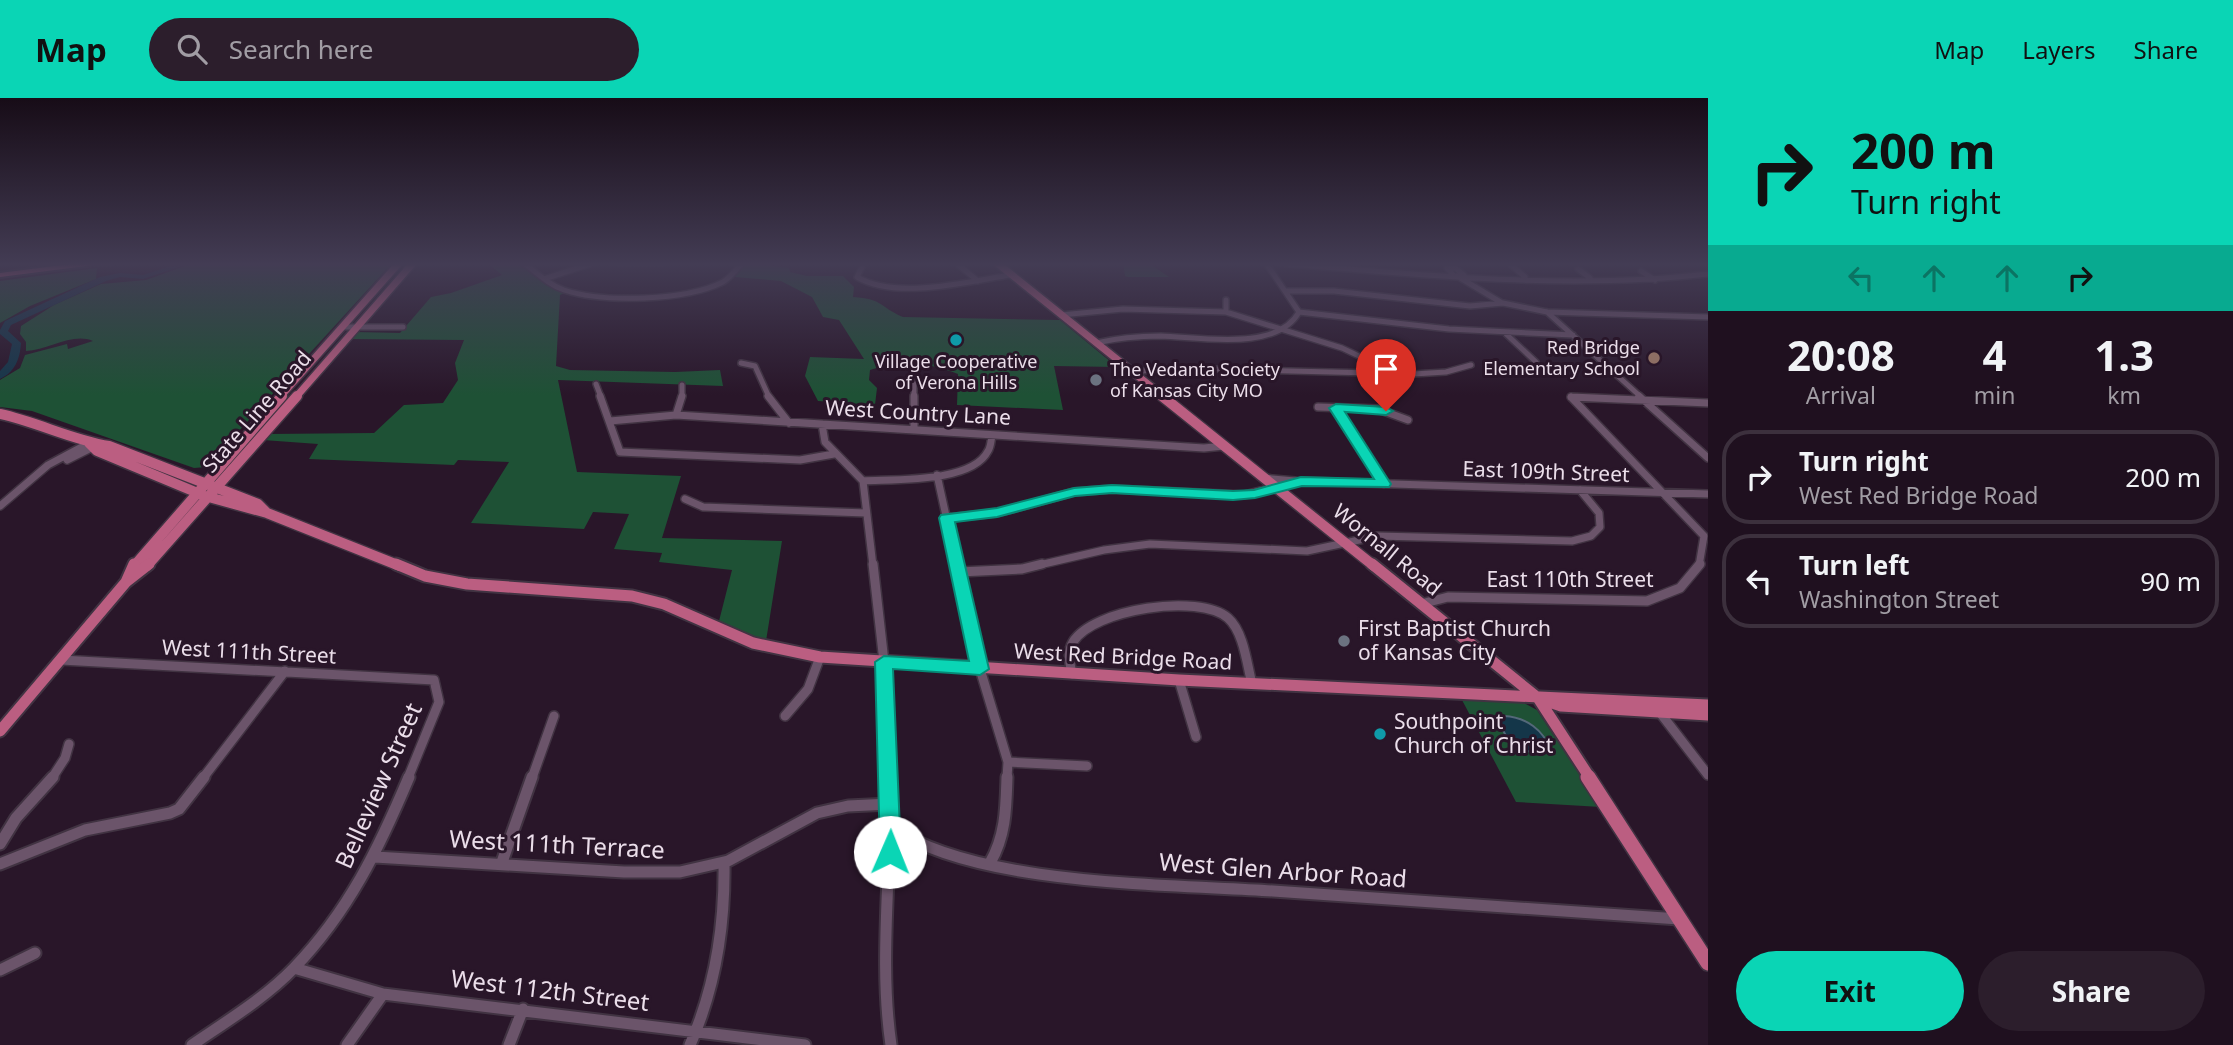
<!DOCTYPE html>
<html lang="en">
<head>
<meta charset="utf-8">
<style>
  body { margin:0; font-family:"Noto Sans",sans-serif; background:#2c1e2c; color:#f1f3f6; height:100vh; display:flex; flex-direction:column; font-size:26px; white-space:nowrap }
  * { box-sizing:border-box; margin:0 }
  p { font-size:23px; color:#a19da4 }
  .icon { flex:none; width:38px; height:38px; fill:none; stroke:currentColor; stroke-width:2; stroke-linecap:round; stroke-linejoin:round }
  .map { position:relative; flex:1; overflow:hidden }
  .drawer { display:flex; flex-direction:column; background:#1f101f; width:525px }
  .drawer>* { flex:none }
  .guide { background:#0ad5b5; color:#111; overflow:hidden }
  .pin { position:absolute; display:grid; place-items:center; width:60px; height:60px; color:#fff; margin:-72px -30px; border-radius:50% 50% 50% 0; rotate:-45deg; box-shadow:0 0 7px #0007 }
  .pin .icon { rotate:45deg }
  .me { position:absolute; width:77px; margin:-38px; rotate:1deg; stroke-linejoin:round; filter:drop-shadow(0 0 5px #0008) }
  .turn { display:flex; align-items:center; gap:24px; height:147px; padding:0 28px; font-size:32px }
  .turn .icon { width:91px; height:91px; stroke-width:2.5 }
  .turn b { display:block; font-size:49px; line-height:60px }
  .lanes { display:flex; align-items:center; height:66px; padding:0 28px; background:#0003; justify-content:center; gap:35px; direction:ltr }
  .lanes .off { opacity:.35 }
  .eta { display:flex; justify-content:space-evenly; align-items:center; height:119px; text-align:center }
  .eta b { font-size:42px; font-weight:700; line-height:49px }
  .cta { display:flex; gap:14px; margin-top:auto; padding:14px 28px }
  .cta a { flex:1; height:80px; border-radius:42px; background:#0ad5b5; color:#111; font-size:28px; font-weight:700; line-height:80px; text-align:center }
  .cta a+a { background:#2c1e2c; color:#f1f3f6 }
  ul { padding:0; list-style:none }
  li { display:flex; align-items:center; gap:21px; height:94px; margin:0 14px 10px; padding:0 14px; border:4px solid #3c303d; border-radius:28px }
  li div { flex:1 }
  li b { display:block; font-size:26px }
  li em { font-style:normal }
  header { display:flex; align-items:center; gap:42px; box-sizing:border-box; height:98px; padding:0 35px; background:#0ad5b5; color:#111 }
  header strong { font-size:33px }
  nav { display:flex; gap:38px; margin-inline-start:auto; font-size:24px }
  .search { width:490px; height:63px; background:#2c1e2c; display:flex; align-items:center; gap:18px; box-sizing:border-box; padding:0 24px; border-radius:38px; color:#a19da4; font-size:26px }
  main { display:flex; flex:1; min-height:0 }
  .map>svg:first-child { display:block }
  .green { fill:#1e5135 }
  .water { fill:#143649; stroke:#546879; stroke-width:2 }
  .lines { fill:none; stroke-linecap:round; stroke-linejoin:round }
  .river { fill:#143649; fill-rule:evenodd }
  .minor-far3-casing { stroke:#413342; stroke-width:8 }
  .minor-far2-casing { stroke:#413342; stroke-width:10 }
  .minor-far1-casing { stroke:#413342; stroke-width:12 }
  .minor-casing { stroke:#413342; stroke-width:15 }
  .major-far3-casing { stroke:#413342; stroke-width:10 }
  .major-far2-casing { stroke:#413342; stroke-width:13 }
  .major-far1-casing { stroke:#413342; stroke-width:15 }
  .major-casing { stroke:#413342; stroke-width:18 }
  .highway-casing { stroke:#413342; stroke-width:4 }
  .minor-far3 { stroke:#6b546a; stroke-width:5 }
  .minor-far2 { stroke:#6b546a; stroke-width:7 }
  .minor-far1 { stroke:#6b546a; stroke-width:9 }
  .minor { stroke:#6b546a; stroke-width:11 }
  .major-far3 { stroke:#bb5e81; stroke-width:7 }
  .major-far2 { stroke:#bb5e81; stroke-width:10 }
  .major-far1 { stroke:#bb5e81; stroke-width:11 }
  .major { stroke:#bb5e81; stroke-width:15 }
  .highway { fill:#f16590; fill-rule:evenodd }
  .route { fill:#0ad5b5; stroke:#068a76; stroke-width:2 }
  .culture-dot { fill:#0f9aa8; stroke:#291629; stroke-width:2.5 }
  .education-dot { fill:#8d6e63; stroke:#291629; stroke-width:2.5 }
  .worship-dot { fill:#6b7280; stroke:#291629; stroke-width:2.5 }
  .labels { text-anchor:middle; stroke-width:6; stroke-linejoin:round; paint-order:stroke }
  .far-poi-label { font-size:18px; fill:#ebdeea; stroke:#291629; text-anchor:end }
  .street-label { font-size:21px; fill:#ebdeea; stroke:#291629 }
  .poi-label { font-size:21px; fill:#ebdeea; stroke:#291629; text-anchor:start }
  .near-street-label { font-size:24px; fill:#ebdeea; stroke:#291629 }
</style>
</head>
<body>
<header>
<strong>Map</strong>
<div class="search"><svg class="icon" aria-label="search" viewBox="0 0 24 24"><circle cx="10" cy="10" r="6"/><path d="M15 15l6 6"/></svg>Search here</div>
<nav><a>Map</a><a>Layers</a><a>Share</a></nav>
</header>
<main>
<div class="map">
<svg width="1708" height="947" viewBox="0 0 1708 947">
  <rect width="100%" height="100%" fill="#291629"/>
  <path class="green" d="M193 165H392L206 369 194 370 32 313 0 309V282L20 270 25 257 67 246 68 251 93 243C73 234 48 252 26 253V244L20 236 21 228 54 207 101 186 146 182Z
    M488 165H517L546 187 564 195 560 197 556 268 570 272 675 274 720 272 723 288 558 282 577 374 681 378 662 440 782 443 766 543 718 527 732 472 659 464 662 455 614 451 629 416 593 414 584 431 471 425 509 364 458 362 454 367 309 361 318 346 263 342 268 336 374 335 404 307 443 305 458 282 455 265 464 242 349 241 355 234 400 235 431 199 451 195 502 177Z
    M747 165 789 170 790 174 807 178H843L854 189 853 199C884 201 879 209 903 219L1060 222 1117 269 1054 268 1063 312 957 307 958 276C927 264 901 262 870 272L869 282 877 290 875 307 818 303 805 278 810 259 864 261 839 222 823 219 812 199 781 183 735 179Z
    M1123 165 1150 166 1169 179H1128L1125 178Z
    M97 170 96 181 30 208 0 225V183Z
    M1462 602 1524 605 1537 612 1601 709 1516 704Z"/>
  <path class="water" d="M1504 618C1526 619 1544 632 1551 653L1540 657 1512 648 1497 622Z"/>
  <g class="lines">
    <path class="river" d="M180 165H191L143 181 120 179 106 183 11 227 8 233 21 245C20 261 15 274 0 281V273L8 264 12 246 0 236V232L5 223 100 179 120 175 143 177Z"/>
    <defs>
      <path id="minor-far3" d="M524 165C537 175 549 187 564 192 604 205 685 203 723 184 731 179 736 172 742 165
        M618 165H663
        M864 165 857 179C896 202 967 184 1010 177
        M956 165 978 183
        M1279 165C1418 177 1569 192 1708 176
        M1509 165 1525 179
        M1578 171 1590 180
        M1641 173 1655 182
        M1454 178 1447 170H1455L1464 177
        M1457 178 1502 205
        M544 181 593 165
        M1285 193H1334L1470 208 1503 205 1547 214 1708 219
        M1226 202V214
        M1299 214 1449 231 1573 237
        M1547 214 1641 299
        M1061 217 1123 211 1226 214 1342 250 1361 259 1375 275
        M342 229H403
        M1504 234 1536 264
        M1096 245C1117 240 1139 238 1161 238 1200 239 1277 254 1299 214L1266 165
        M741 265 755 268 769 299
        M1131 274 1175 270 1413 276 1446 274 1471 267
        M914 283V299
        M596 286 601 299
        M682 287V299
        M1571 299H1582"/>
      <path id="minor-far2" d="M600 298 620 354 800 362 834 356
        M768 298 789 325
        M914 298V332
        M1639 298 1708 360
        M1571 299 1708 305
        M1571 299 1704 438 1699 468
        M1318 309 1378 311 1408 322
        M1336 310 1384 386
        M676 317 682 298
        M610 323 676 317 1204 350 1224 348
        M822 326 825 344 863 383 873 468
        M67 362 93 349
        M937 377 957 468
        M1263 380 1295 383
        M863 383C894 381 972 385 988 353 991 349 991 342 992 337
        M685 401 703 409 866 415
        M0 408 48 367 89 345
        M946 420 997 415 1074 394 1112 391 1244 397 1301 383 1708 396
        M1035 468 1104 452 1150 446 1307 453 1378 438 1572 443 1591 438 1600 429 1599 415 1580 392"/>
      <path id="minor-far1" d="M873 466 884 564 889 680
        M957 466 980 571 1008 664 1007 680
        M959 474 1022 471 1042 466
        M1421 506 1448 499 1647 503 1680 490 1700 466
        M61 562 434 582 439 604 408 680
        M1072 576C1070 566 1067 554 1073 544 1093 511 1199 495 1228 520 1244 534 1247 567 1252 586
        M1179 582 1196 639
        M1658 612 1708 677
        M785 618 808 591 820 559
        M1008 664 1087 668
        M52 680 65 660 69 646
        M203 680 285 573
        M532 680 554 618"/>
      <path id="minor" d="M889 679C893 768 878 858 891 947
        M891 729C976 788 1168 786 1273 793 1408 802 1544 812 1679 821
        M0 746 16 720 53 679
        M375 759 624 774H680L728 763 817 715 848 708 890 706
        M502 764 532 679
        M990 765C1006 737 1006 710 1007 679
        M0 766 85 732 170 715 179 711 204 679
        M294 870 383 896 805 947
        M0 872 35 855
        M192 947C227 923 265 900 294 870 349 813 379 750 409 679
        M347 947 383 896
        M509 947 523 911
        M690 947C716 888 725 829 724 765"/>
      <path id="major-far3" d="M997 165 1164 299
        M280 299 399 165
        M296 299 413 165"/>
      <path id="major-far2" d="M1162 298 1374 468
        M0 316C37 324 72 342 109 348L258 406 267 415
        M89 345 97 353 205 398 267 415 400 468
        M134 468 282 298
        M147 468 297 298"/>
      <path id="major-far1" d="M396 466 425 478 467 486 632 498 664 506 753 545 820 559 1179 582 1708 607
        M1372 466 1538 600 1590 680
        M126 484 134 466
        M1541 601 1561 608 1708 617
        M0 633 126 484 149 466"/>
      <path id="major" d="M1588 679 1708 865"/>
      <path id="highway" d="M78 165H114L110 167H94L0 179V175Z
        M391 165H400L401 166 397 168Z"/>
    </defs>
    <use href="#minor-far3" class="minor-far3-casing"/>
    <use href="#minor-far2" class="minor-far2-casing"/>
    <use href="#minor-far1" class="minor-far1-casing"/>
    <use href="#minor" class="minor-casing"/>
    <use href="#major-far3" class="major-far3-casing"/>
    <use href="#major-far2" class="major-far2-casing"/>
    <use href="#major-far1" class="major-far1-casing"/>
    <use href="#major" class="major-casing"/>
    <use href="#highway" class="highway-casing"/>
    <use href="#minor-far3" class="minor-far3"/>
    <use href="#minor-far2" class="minor-far2"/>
    <use href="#minor-far1" class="minor-far1"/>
    <use href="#minor" class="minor"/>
    <use href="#major-far3" class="major-far3"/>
    <use href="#major-far2" class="major-far2"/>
    <use href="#major-far1" class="major-far1"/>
    <use href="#major" class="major"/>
    <use href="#highway" class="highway"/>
  </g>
  <linearGradient id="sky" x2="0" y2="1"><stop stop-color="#170c17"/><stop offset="0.56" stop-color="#433c54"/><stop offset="1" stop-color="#433c54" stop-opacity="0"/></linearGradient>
  <rect width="1708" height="297" fill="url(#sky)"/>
  <path class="route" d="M1336 306 1386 309 1393 313 1386 317 1345 314 1391 386 1389 389 1302 388 1255 400 1233 402 1112 395 1075 398 997 419 955 424 989 571 980 577 893 571 901 754 898 760 890 763 883 760 880 754 875 564 884 558 969 563 939 420 941 417 997 410 1074 390 1112 387 1233 393 1254 392 1301 379 1374 381 1329 310Z"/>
  <g class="culture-dot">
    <circle cx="956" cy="242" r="7"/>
    <circle cx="1380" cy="636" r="7"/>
  </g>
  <circle class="education-dot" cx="1654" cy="260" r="7"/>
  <g class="worship-dot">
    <circle cx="1096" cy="282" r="7"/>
    <circle cx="1344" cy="543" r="7"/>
  </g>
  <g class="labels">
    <g class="far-poi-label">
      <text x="1640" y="256">Red Bridge<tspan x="1640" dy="21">Elementary School</tspan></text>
      <text x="956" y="270" text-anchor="middle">Village Cooperative<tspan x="956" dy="21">of Verona Hills</tspan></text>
      <text x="1110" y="278" text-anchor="start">The Vedanta Society<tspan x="1110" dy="21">of Kansas City MO</tspan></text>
    </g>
    <g class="street-label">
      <text transform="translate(257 314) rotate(-49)" y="7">State Line Road</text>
      <text transform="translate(918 315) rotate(3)" y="7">West Country Lane</text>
      <text transform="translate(1546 374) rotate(2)" y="7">East 109th Street</text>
      <text transform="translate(1387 452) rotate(39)" y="7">Wornall Road</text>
      <text x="1570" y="489">East 110th Street</text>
      <text transform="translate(249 554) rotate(3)" y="7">West 111th Street</text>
      <text transform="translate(1123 559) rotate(3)" y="7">West Red Bridge Road</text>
    </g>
    <g class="poi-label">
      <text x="1358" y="538">First Baptist Church<tspan x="1358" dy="24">of Kansas City</tspan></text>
      <text x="1394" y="631">Southpoint<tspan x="1394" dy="24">Church of Christ</tspan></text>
    </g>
    <g class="near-street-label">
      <text transform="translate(379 688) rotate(-66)" y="8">Belleview Street</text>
      <text transform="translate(557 747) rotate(3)" y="8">West 111th Terrace</text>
      <text transform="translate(1283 773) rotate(4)" y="8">West Glen Arbor Road</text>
      <text transform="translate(550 893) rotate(7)" y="8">West 112th Street</text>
    </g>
  </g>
</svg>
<div class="pin" style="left:1386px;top:313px;background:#d93025"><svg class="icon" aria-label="arrive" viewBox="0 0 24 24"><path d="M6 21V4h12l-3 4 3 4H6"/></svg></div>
<svg class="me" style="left:890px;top:754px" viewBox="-20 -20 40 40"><circle r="19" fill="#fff"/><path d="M0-13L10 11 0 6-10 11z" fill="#0ad5b5"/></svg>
</div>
<section class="drawer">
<div class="guide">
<div class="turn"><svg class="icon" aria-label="right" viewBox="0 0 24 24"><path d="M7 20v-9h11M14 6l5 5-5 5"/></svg><div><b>200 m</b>Turn right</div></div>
<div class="lanes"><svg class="icon off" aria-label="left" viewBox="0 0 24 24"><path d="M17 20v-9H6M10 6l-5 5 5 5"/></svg><svg class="icon off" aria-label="ahead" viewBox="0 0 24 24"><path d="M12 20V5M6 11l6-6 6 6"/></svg><svg class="icon off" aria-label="ahead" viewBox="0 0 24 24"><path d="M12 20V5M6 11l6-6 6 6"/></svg><svg class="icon" aria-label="right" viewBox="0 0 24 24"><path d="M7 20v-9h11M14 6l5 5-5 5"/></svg></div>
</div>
<div class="eta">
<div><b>20:08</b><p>Arrival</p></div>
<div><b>4</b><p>min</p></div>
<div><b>1.3</b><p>km</p></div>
</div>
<ul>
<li><svg class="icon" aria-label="right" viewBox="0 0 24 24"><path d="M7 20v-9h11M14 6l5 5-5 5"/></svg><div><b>Turn right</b><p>West Red Bridge Road</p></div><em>200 m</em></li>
<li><svg class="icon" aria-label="left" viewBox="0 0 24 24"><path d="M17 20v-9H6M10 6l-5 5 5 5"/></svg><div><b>Turn left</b><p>Washington Street</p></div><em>90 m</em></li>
</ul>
<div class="cta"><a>Exit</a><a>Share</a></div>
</section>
</main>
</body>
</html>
